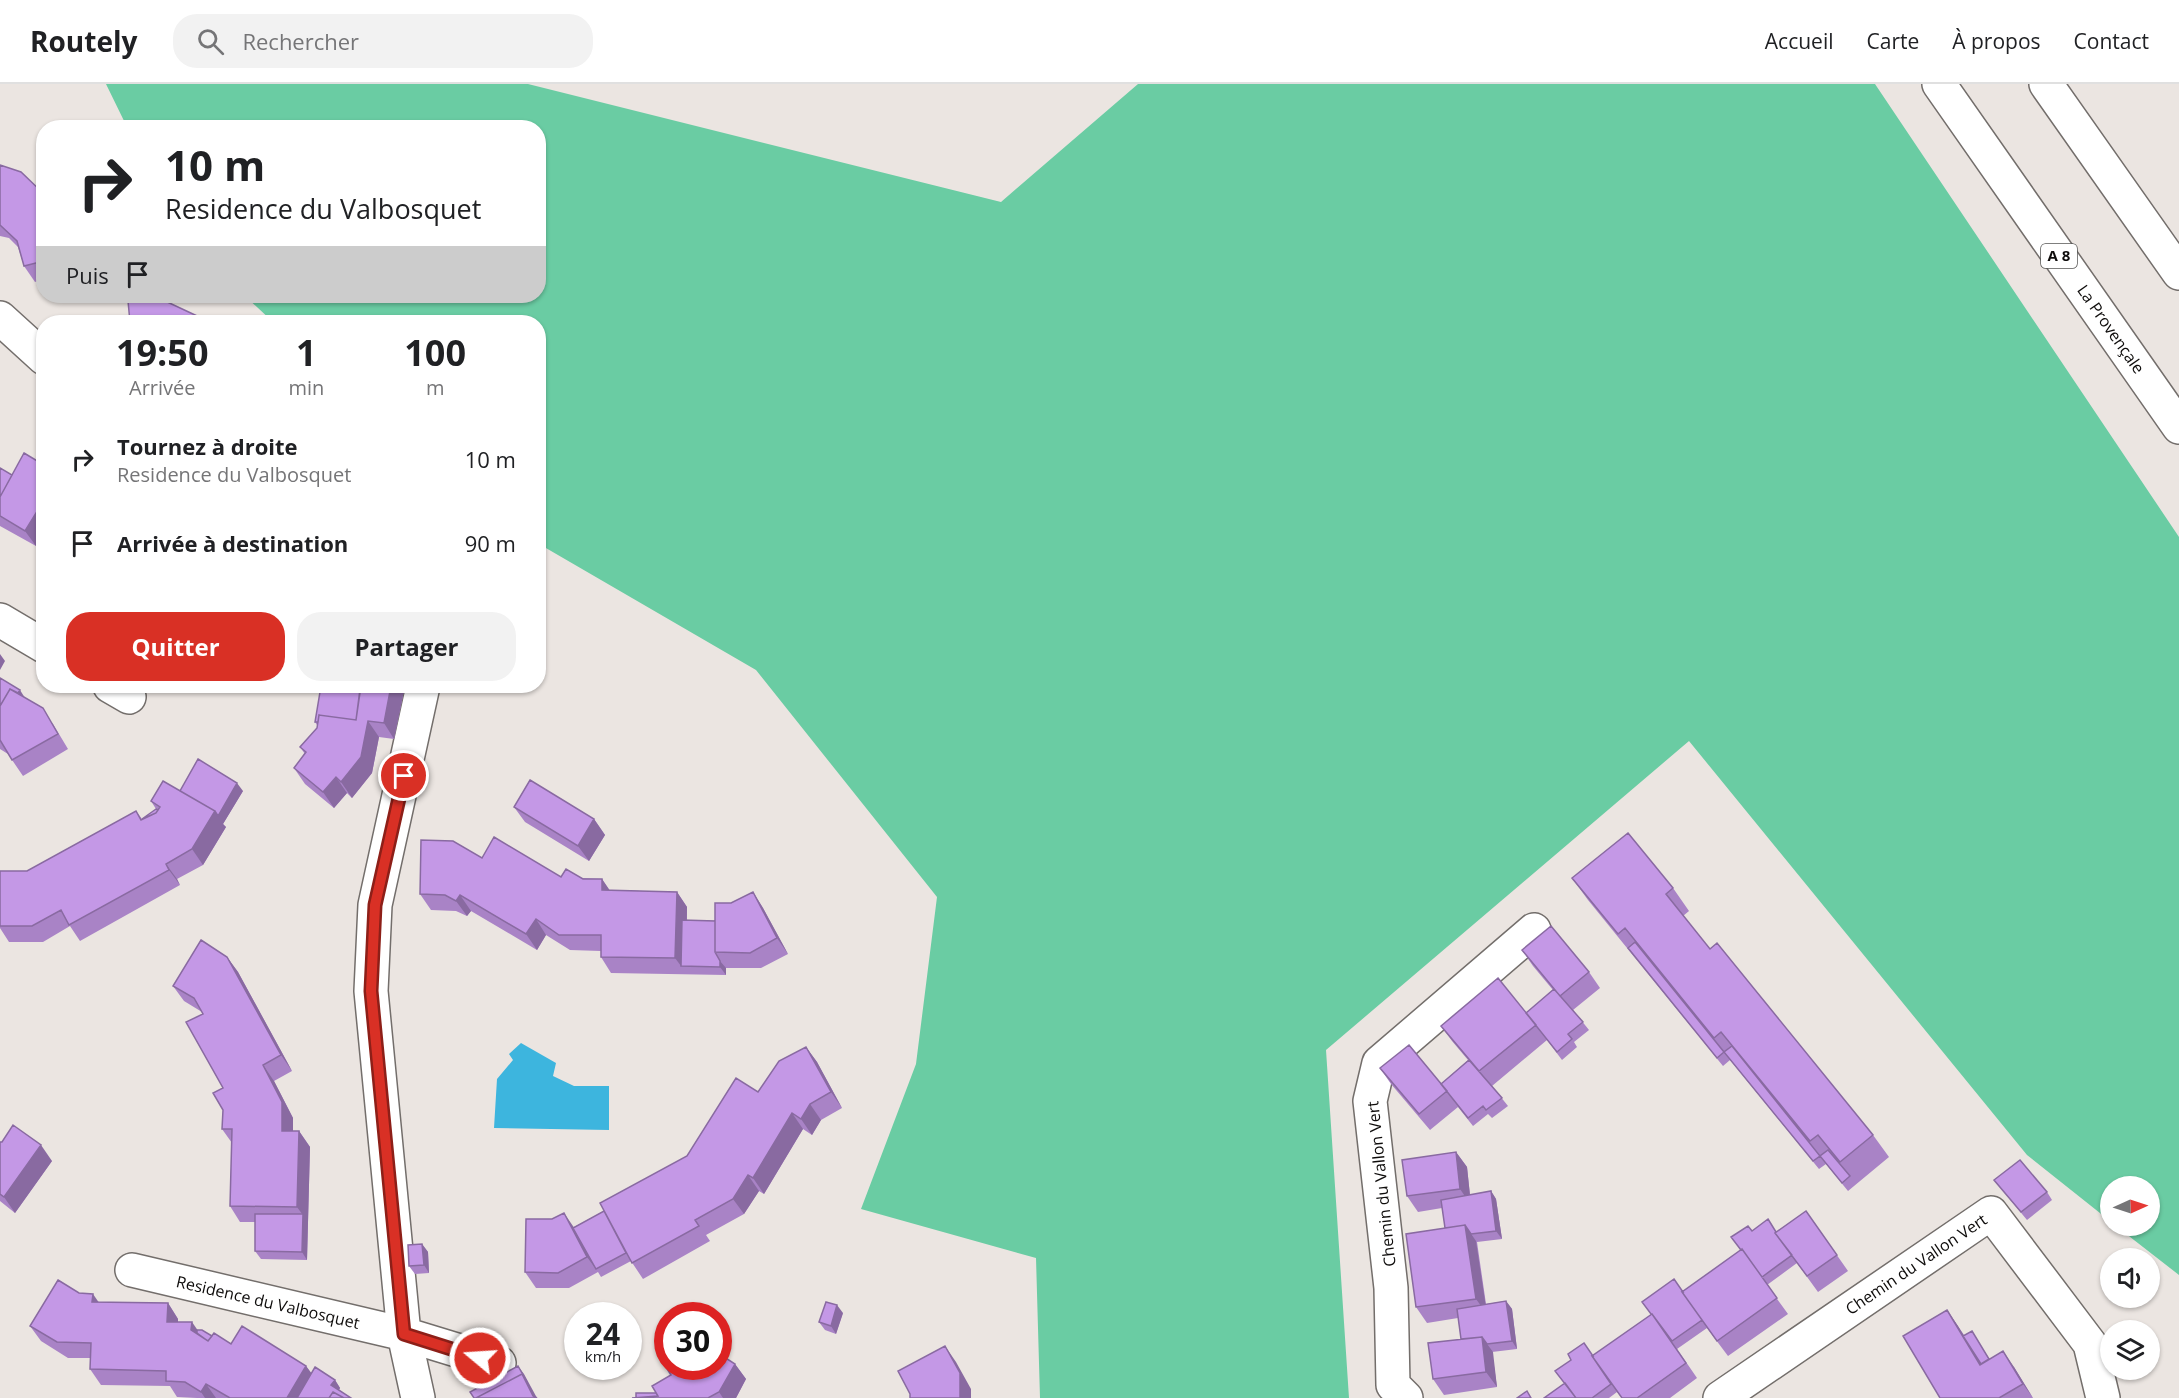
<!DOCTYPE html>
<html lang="fr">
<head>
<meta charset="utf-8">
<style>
  body { margin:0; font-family:"Open Sans",sans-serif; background:#f2f2f2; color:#202124; height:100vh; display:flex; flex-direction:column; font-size:22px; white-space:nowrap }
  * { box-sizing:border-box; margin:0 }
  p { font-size:20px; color:#757577 }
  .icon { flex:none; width:33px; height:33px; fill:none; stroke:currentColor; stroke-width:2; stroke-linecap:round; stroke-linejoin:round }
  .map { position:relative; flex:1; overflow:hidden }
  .drawer { position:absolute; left:36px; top:231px; width:510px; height:378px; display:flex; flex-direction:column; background:#fff; border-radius:24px; box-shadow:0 2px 4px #0004 }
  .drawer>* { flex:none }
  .hud { position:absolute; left:36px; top:36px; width:510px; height:183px; border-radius:24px; box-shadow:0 2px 4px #0004; background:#fff; color:#202124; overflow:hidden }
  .needle { width:39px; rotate:87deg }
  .controls { position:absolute; left:2100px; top:1092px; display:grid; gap:12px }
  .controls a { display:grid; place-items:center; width:60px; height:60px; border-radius:50%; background:#fff; box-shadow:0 2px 4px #0004; font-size:30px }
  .speed { position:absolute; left:564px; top:1218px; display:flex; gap:12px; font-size:30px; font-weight:700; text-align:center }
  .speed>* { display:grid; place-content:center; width:78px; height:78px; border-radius:50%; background:#fff; box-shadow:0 2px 4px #0004; line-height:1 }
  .speed small { font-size:15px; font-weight:400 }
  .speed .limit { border:9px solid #d22; background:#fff; color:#111 }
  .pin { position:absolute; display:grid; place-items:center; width:51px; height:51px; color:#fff; margin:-26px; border:3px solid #fff; border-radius:50%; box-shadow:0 2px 6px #0007 }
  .me { position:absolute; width:66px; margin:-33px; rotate:288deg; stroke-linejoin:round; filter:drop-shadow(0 0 4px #0008) }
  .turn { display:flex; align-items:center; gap:21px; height:126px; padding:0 30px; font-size:27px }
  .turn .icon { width:78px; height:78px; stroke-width:2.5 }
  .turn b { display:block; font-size:42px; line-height:51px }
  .then { display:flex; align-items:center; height:57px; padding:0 30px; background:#0003; gap:12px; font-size:22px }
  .eta { display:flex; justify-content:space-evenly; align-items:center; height:102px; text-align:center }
  .eta b { font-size:36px; font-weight:700; line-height:42px }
  .cta { display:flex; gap:12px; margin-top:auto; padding:12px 30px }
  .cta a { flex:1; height:69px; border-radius:24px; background:#d93025; color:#fff; font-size:24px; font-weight:700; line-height:69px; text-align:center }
  .cta a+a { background:#f2f2f2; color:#202124 }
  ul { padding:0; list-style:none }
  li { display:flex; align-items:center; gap:18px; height:84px; padding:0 30px }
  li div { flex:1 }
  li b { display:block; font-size:22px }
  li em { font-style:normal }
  header { display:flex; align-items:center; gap:36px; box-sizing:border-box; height:84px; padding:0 30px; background:#fff; border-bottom:2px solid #e0e0e0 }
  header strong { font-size:28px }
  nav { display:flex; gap:33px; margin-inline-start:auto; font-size:21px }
  .search { width:420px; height:54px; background:#f2f2f2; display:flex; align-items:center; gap:15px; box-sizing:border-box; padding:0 21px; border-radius:24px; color:#757577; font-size:22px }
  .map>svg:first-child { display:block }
  .green { fill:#6acca3 }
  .water { fill:#3db5de }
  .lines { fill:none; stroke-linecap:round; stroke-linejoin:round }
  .minor-casing { stroke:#736e6b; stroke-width:36 }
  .highway-casing { stroke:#736e6b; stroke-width:36 }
  .minor { stroke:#fff; stroke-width:33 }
  .highway { stroke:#fff; stroke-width:33 }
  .wall { fill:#a983c6 }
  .shaded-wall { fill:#896aa1 }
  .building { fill:#c498e6; stroke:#896aa1; stroke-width:1.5 }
  .route-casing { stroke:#8d1f18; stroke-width:15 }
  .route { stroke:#d93025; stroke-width:10 }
  .labels { text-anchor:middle; stroke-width:5; stroke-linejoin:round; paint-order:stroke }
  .shield { fill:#fff; stroke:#565554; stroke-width:1.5 }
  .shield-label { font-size:15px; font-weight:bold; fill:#0e0c0b }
  .street-label { font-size:16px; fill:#0e0c0b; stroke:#fff }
</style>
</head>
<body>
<header>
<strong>Routely</strong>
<div class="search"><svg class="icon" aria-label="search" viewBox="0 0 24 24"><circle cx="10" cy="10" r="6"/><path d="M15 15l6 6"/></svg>Rechercher</div>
<nav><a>Accueil</a><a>Carte</a><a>À propos</a><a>Contact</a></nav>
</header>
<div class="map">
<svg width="2179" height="1314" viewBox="0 0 2179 1314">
  <rect width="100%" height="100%" fill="#ebe5e1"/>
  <path class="green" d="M106 0H528L1001 118 1138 0H1875L2179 453V1191L2116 1142H2150V1102H2110V1137L2027 1071 1689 657 1326 966 1349 1314H1040L1036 1174 861 1125 916 980 937 813 756 586 539 460 538 238H273L245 212H538V44L127 43Z"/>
  <path class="water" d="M521 959 556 979 553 992 574 1002H609V1046L494 1044 497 995 513 976 509 970Z"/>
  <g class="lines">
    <defs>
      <path id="minor" d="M0 234 44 274
        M0 536 44 562
        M110 602 129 613
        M132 1186 404 1250 499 1279
        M418 1314 404 1250 371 907 375 821 423 602
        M1406 1314 1393 1301 1391 1204 1370 1017 1379 979 1534 846
        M1720 1314 1991 1129 2090 1260 2103 1314"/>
      <path id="highway" d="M1939 0 2179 343
        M2046 0 2179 189"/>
    </defs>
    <use href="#minor" class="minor-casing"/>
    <use href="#highway" class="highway-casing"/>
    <use href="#minor" class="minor"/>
    <use href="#highway" class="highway"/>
  </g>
  <path class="wall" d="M0 81 44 110V195L35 198 24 182 18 163 9 154 0 152Z
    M44 381V456L41 454 36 462 0 442V384L12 391Z
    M0 594 25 614 53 640 68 665 23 692 8 670 0 665Z
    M307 602H405L394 655 379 653 372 689 352 714 347 709 334 724 305 700 294 684 305 670 300 663 317 644V641L315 638 321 605 308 603Z
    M180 707H243L223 740 226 743 203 781 177 795 180 801 80 857 70 842 43 858H9L0 844V787H27L136 727 142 735 156 725 151 717Z
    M514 723 594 735 605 751 589 777 525 738Z
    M482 774 561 793 602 795 609 806 677 808 687 823V836L715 837 731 819 753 808 763 824 788 870 761 884H726V891L611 889 601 873V867L570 866 546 851 537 866 471 827 467 832 456 827 431 826 420 810Z
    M1572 794 1673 804 1689 827 1683 832 1710 865 1873 1051 1889 1073 1848 1107 1826 1080 1819 1085 1730 976 1723 982 1588 816Z
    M1522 866 1589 888 1600 904 1573 926 1589 946 1574 958 1577 963 1562 976 1547 956 1492 1002 1508 1022 1492 1034 1488 1030 1473 1042 1458 1023 1430 1046 1391 1000 1380 984 1441 1000 1468 976 1452 957 1441 942 1526 929 1553 906 1533 882Z
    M227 873 238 888 292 987 274 997 293 1034V1047H299L310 1063 307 1176 261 1175 255 1167V1138H240L230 1122 232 1059 222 1045 223 1026V1004L203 930 202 928 184 917 173 902Z
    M806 963 817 978 842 1024 821 1036 812 1051 803 1045 764 1110 759 1107 744 1130 706 1151 710 1157 643 1195 631 1177 601 1193 598 1188 569 1204H536L525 1188 574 1143 604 1127 687 1072 758 1008Z
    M0 1058 52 1077 15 1129 0 1117Z
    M1456 1068 1467 1083 1470 1111 1491 1107 1496 1115 1502 1155 1477 1158 1486 1220 1506 1217 1512 1225 1517 1265 1492 1268 1497 1303 1444 1311 1433 1295 1461 1255 1458 1234 1427 1239 1416 1223 1445 1144 1442 1124 1418 1128 1407 1112Z
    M1994 1096 2047 1108 2052 1116 2027 1136Z
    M1806 1127 1848 1187 1818 1208 1797 1179 1767 1201 1788 1230 1728 1272 1707 1244 1677 1265 1673 1259 1697 1294 1670 1314H1622L1617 1308 1609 1314H1544L1564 1300 1593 1272 1741 1166 1752 1147 1777 1148Z
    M422 1160 428 1168 429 1189 415 1190 409 1182Z
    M79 1209 99 1218 168 1219 178 1235V1238L231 1260 306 1282 312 1290 335 1296 340 1304 339 1306 351 1314H197L177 1313 170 1302 101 1301 90 1285V1274H68L41 1257 30 1242Z
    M1947 1226 1964 1251 1977 1255 1989 1275 2014 1283 2033 1314H1940Z
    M843 1229 836 1250 825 1246 819 1238Z
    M735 1280 746 1295 736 1314H632L656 1309Z"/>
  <path class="shaded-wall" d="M44 416V450L35 446 41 454 36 462 25 447Z
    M0 570 5 577 0 586Z
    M391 602H405L394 655 384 639Z
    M20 606 25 614 0 638Z
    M368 637 379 653 372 689 352 714 341 698Z
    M336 693 347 709 334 724 323 708Z
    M237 699 243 707 223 740 226 743 203 781 192 765 215 727Z
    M594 735 605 751 589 777 578 762Z
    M166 780 177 795 180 801 169 786Z
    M602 795 613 811 602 806Z
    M677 808 687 823 686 882H681L675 874Z
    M753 808 763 824 788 870 777 854Z
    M460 811 471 827 467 832 456 817Z
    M536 835 546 851 537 866 526 850Z
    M227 873 238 888 292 987 281 971Z
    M720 877 726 884V891L720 883Z
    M806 963 817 978 842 1024 831 1008Z
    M263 981 274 997 293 1034V1062L282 1047Z
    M810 1020 821 1036 812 1051 801 1035Z
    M792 1029 803 1045 764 1110 753 1094Z
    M299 1047 310 1063 308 1138 297 1123Z
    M41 1061 52 1077 15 1129 4 1113Z
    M1456 1068 1467 1083 1471 1121 1460 1105Z
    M748 1091 759 1107 744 1130 733 1115Z
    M1491 1107 1496 1115 1502 1155 1496 1147Z
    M564 1129 575 1145 596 1185 587 1173Z
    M303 1130 308 1138 307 1176 302 1168Z
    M1465 1141 1476 1157 1487 1230 1476 1215Z
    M422 1160 428 1168 429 1189 424 1181Z
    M93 1210 104 1226 92 1218Z
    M1506 1217 1512 1225 1517 1265 1512 1257Z
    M168 1219 178 1235V1253L167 1238Z
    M837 1221 843 1229 836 1250 831 1242Z
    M1947 1226 1958 1242 1986 1288 1980 1281Z
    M192 1238 203 1254 191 1246Z
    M1482 1253 1493 1268 1497 1303 1486 1288Z
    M945 1262 956 1278 971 1305V1314H960Z
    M2003 1267 2014 1283 2033 1314 2023 1300Z
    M735 1280 746 1295 736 1314H723L719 1308Z
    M306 1282 317 1297 308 1314H287Z
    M518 1282 524 1290 537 1314 533 1312Z
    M335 1296 340 1304 337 1309 331 1301Z
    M206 1300 216 1314H205L201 1308Z"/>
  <path class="building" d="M0 81 21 88 44 110V177L24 182 17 157 0 141Z
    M163 216 210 238H130L128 217Z
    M24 369 44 381V416L25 447 0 432V413Z
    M0 384 12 391 0 413Z
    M44 433V451L35 446Z
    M0 594 20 606 18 609 10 605 0 622Z
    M321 602H339L360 605 356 636 319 631 318 638H315Z
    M361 602H391L384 639 368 637 361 673 341 698 336 693 323 708 294 684 306 668 300 663 317 644 319 631 356 636Z
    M10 605 43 624 58 650 12 676 0 656V622Z
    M198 675 237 699 218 732 215 727 180 707Z
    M530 696 594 735 578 762 514 723Z
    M163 697 215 727 192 765 166 780 169 786 69 841 61 826 32 842H0V787H27L136 727 141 736 156 729 160 723 151 717Z
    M156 725 158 726 156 729 142 735Z
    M1628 749 1673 804 1666 810 1710 865 1717 859 1873 1051 1840 1078 1818 1051 1810 1057 1721 948 1714 954 1625 844 1618 850 1572 794Z
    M494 753 561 793 566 785 583 795H602V806L677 808 675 874 601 873V851H559L536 835 526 850 460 811 456 817 445 811 420 810 421 756 453 757 482 774Z
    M753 808 777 854 750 869 715 868V819H731Z
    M682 836 715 837V868L720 877V883L681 882Z
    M1551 842 1589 888 1560 912 1522 866Z
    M201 856 227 873 281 971 263 981 282 1018V1047H299L297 1123 230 1122 232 1045H222L223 1026 213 1009 223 1004 186 938 203 930 194 914 173 902Z
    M1635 858 1724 968 1717 974 1628 864Z
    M1498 894 1536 941 1479 987 1441 942Z
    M1554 905 1583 938 1568 950 1572 955 1557 968 1526 929Z
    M1409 961 1447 1007 1419 1030 1380 984Z
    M1732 962 1820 1072 1813 1077 1724 968Z
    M806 963 831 1008 810 1020 801 1035 792 1029 753 1094 748 1091 733 1115 695 1136 699 1142 632 1179 600 1119 687 1072 736 994 758 1008 779 977Z
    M1469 976 1502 1014 1486 1026 1483 1022 1468 1034 1441 1000Z
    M13 1041 41 1061 4 1113 0 1110V1058H2Z
    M1828 1066 1850 1092 1842 1099 1820 1072Z
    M1456 1068 1460 1105 1407 1112 1402 1076Z
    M2020 1076 2047 1108 2021 1128 1994 1096Z
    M1491 1107 1496 1147 1471 1150 1465 1141 1445 1144 1441 1116Z
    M604 1127 626 1169 596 1185 573 1144Z
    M1806 1127 1837 1171 1807 1192 1775 1149Z
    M564 1129 587 1173 558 1189 525 1188 526 1135H552Z
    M255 1130H303L302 1168 255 1167Z
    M1768 1135 1776 1148 1775 1149 1792 1171 1762 1193 1742 1165 1741 1166 1731 1153 1748 1142 1752 1147Z
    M1465 1141 1476 1215 1416 1223 1406 1150Z
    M422 1160 424 1181 409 1182 408 1161Z
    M1742 1165 1777 1214 1717 1257 1682 1208Z
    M1674 1195 1683 1208H1682L1702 1236 1672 1257 1652 1230H1651L1642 1218Z
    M58 1196 79 1209 93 1210 92 1218 168 1219 167 1238H192L191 1246 208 1257 214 1249 231 1260 242 1242 306 1282 287 1314H230L206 1300 201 1308 185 1298 166 1297V1287L90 1285 91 1259 57 1258 30 1242Z
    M1506 1217 1512 1257 1487 1260 1482 1253 1461 1255 1457 1225Z
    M826 1218 837 1221 831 1242 819 1238Z
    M1947 1226 1980 1281 2003 1267 2023 1300 1999 1314H1940L1903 1252Z
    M1652 1230 1686 1279 1637 1314H1622L1592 1272Z
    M197 1246H202L212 1252 208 1257 197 1249Z
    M1972 1247 1989 1275 1981 1280 1963 1252Z
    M1482 1253 1486 1288 1433 1295 1428 1259Z
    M1584 1259 1593 1272H1592L1611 1300 1592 1314H1576L1555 1287 1571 1276 1568 1270Z
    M945 1262 960 1289V1314H910V1310L898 1287Z
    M718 1269 735 1280 719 1308 708 1314H632L658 1312 652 1302 671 1291 664 1280 668 1278V1282H718Z
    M518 1282 527 1298 522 1290 476 1314H474L470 1308Z
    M315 1283 335 1296 331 1301 351 1314H344L333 1308 329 1314H297Z
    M522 1290 533 1312 537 1314H476Z
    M1565 1299 1576 1314H1544Z
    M1527 1307 1531 1314H1517Z
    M333 1308 344 1314H329Z
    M636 1309H656L658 1312 636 1314Z"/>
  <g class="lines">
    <defs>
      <path id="route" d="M404 692 375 821 371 907 404 1250 480 1274"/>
    </defs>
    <use href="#route" class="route-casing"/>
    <use href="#route" class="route"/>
  </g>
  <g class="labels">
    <rect class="shield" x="2041" y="160" width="36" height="24" rx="4.5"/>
    <g class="shield-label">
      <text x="2059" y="177">A 8</text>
    </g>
    <g class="street-label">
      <text transform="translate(2111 245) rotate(55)" y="6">La Provençale</text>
      <text transform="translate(1381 1100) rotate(-96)" y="6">Chemin du Vallon Vert</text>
      <text transform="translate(1916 1180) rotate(-34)" y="6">Chemin du Vallon Vert</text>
      <text transform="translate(268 1218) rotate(13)" y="6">Residence du Valbosquet</text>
    </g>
  </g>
</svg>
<div class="controls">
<a><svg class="needle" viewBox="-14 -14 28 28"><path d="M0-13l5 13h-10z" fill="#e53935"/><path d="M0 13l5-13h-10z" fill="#757577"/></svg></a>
<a><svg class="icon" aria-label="sound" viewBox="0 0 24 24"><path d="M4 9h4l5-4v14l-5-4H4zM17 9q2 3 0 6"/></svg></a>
<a><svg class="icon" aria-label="layers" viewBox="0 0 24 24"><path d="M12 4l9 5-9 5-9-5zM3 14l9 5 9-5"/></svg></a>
</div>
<div class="speed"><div>24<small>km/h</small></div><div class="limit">30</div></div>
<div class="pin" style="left:404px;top:692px;background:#d93025"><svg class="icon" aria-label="arrive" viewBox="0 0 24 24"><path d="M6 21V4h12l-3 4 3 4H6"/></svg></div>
<svg class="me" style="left:480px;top:1274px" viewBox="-20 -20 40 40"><circle r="17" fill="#d93025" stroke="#fff" stroke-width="3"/><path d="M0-11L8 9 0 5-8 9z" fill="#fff"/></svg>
<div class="hud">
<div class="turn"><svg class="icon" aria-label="right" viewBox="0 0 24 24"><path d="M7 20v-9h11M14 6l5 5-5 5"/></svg><div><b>10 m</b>Residence du Valbosquet</div></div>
<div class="then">Puis<svg class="icon" aria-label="arrive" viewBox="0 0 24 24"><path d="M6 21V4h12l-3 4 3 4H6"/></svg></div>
</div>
<section class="drawer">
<div class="eta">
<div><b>19:50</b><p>Arrivée</p></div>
<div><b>1</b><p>min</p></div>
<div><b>100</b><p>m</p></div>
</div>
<ul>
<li><svg class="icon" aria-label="right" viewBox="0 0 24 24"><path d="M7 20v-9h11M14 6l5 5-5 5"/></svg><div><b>Tournez à droite</b><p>Residence du Valbosquet</p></div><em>10 m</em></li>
<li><svg class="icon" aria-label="arrive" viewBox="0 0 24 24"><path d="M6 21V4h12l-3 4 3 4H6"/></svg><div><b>Arrivée à destination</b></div><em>90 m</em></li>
</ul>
<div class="cta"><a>Quitter</a><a>Partager</a></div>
</section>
</div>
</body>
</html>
